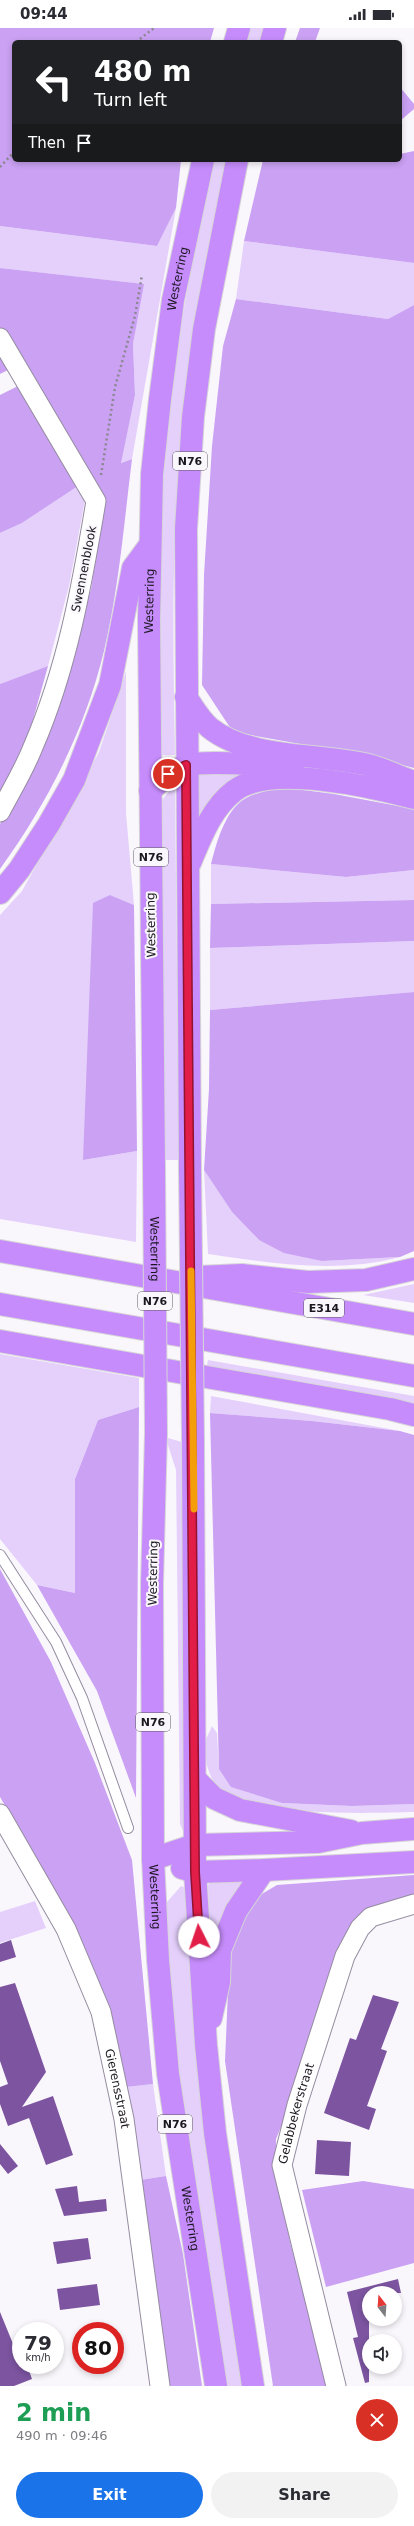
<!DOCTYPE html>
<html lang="en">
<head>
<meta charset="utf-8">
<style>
  body { margin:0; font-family:"DejaVu Sans",sans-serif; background:#f2f2f3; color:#2b2b33; height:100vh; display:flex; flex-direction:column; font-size:15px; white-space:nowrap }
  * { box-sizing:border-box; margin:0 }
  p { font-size:13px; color:#7c7c81 }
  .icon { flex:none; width:22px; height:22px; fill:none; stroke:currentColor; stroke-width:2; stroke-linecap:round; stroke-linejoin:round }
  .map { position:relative; height:2358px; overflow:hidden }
  .sheet { display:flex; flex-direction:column; background:#fff; flex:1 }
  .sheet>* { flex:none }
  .guide { position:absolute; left:12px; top:12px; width:390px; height:122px; border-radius:6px; box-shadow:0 2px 6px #0003; background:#202124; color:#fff; overflow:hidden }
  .needle { width:26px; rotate:343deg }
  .tools { position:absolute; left:362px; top:2258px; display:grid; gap:8px }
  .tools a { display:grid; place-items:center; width:40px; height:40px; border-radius:50%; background:#fff; box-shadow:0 2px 6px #0003; font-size:20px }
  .speed { position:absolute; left:12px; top:2294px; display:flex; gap:8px; font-size:20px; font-weight:700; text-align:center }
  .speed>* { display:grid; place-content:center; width:52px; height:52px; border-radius:50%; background:#fff; box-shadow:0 2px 6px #0003; line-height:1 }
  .speed small { font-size:10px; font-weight:400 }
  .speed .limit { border:6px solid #d22; background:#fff; color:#111 }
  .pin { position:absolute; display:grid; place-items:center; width:34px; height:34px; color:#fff; margin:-17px; border:2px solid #fff; border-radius:50%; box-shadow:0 1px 4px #0007 }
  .me { position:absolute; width:44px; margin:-22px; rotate:356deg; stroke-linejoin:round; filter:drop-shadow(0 0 3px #0008) }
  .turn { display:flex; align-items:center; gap:14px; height:84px; padding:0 16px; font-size:18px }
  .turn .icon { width:52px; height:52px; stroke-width:2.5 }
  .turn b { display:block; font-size:28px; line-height:34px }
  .then { display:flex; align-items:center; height:38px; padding:0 16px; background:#0003; gap:8px; font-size:15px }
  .round { display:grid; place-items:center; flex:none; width:42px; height:42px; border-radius:21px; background:#f2f2f3 }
  .head { display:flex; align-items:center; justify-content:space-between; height:68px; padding:0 16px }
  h1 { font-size:24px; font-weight:600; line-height:30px; color:#1e9e55 }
  .cta { display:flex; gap:8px; margin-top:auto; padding:8px 16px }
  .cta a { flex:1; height:46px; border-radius:24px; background:#1a73e8; color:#fff; font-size:16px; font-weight:600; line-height:46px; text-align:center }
  .cta a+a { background:#f2f2f3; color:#2b2b33 }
  .status { display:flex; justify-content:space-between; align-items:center; height:28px; padding:0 20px; background:#fff; direction:ltr }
  .status svg { height:11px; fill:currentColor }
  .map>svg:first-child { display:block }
  .green { fill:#e5d0fc }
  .forest { fill:#caa1f3 }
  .building { fill:#7c54a0 }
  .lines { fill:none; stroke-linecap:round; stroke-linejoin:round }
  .lane-casing { stroke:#958ca0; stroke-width:12 }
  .street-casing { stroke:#958ca0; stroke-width:21 }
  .highway-casing { stroke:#d6d5d7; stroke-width:24 }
  .path { stroke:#8b878e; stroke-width:2.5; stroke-dasharray:2 3; stroke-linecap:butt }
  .lane { stroke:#fff; stroke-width:10 }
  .street { stroke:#fff; stroke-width:19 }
  .highway { stroke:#c68cfc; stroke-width:22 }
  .highway-bridge-casing { stroke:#d6d5d7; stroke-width:24; stroke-linecap:butt }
  .highway-bridge { stroke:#c68cfc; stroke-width:22 }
  .route-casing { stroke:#92132f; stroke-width:10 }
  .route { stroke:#e11d48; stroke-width:7 }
  .slow { stroke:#f59e0b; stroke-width:7 }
  .labels { text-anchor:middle; stroke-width:4; stroke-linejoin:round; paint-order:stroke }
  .shield { fill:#faf7fc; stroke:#5e5a61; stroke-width:1 }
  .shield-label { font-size:11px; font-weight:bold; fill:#1b171f }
  .street-label { font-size:12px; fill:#1b171f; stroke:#faf7fc }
</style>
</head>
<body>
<div class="status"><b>09:44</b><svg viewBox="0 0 49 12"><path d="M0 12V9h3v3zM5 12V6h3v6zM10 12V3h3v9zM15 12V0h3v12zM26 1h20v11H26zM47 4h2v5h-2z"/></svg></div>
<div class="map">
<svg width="414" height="2358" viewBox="0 0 414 2358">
  <rect width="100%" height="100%" fill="#faf7fc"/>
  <path class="green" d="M249 0H264L260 14H245Z
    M213 132H228C197 255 179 385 175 512 172 584 174 656 175 727H160C160 649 157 571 160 494 164 372 188 251 213 132Z
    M176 180 132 431 120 435 135 367 133 316 143 256 0 240V198L157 218Z
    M244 213 414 235V277L388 291 236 271Z
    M78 458 85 472 69 558 48 638 0 656V505L22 495Z
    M126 643V785L134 877 110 867 83 1132 137 1123 136 1214 0 1191V887L22 863 99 724Z
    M260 742 199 790V743Z
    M175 756 179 1132H165L162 772Z
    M211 836 346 849 414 842V872L211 876Z
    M414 913V964L210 982V920Z
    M204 1142 232 1184 259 1212 322 1233 400 1229C336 1246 272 1235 208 1226Z
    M414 1256V1275L363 1267Z
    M0 1326 139 1350V1379L98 1392 75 1451V1565L37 1557 0 1511Z
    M208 1332 414 1368V1380L206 1342Z
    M211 1368 400 1403 312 1393 210 1385Z
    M168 1410 182 1414 189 1809 186 1810 180 1796 176 1442 167 1414Z
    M212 1698 217 1705 219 1741 282 1775 352 1778 414 1776V1784C370 1785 249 1790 217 1758 208 1749 204 1728 205 1715 206 1710 210 1703 212 1698Z
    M242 1852 244 1856 213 1917 210 1916 208 1857 210 1855Z
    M181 1858 186 1860 198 2029 208 2137 243 2358H227L173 2003 166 1892 167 1874Z
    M35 1873 46 1900 0 1915V1884Z
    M153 2056 166 2148 140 2152 126 2059Z"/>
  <path class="forest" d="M0 0H214L210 14H14V132H181L176 180 157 218 0 198Z
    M300 0H320L315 14H295Z
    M400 59 414 76V81L400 93Z
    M414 123V235L244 213 263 132H400V126Z
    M0 240 144 256 133 316 135 367 121 435 132 431C124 495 119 560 104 623 85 702 47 776 0 841V796L16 771 75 615 91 561 105 474 78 458 22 495 0 505V367L22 356 12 340 0 346Z
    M236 271 388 291 414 277V740L362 727 233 704 202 657 204 547 212 418 223 318Z
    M48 638 26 717 0 766V656Z
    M280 759 334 766 414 781V842L346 849 211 836C217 813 226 778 250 768 260 764 270 762 280 759Z
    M110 867 134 877 137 1123 83 1132 93 875Z
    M414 872V913L210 920 211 876Z
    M414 964V1223L400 1229 322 1233 284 1225 259 1212 232 1184 204 1142 209 1061 210 982Z
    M139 1379 136 1770 97 1663 37 1557 75 1565V1451L98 1392Z
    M210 1385 312 1393 400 1403 414 1407V1776L352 1778 282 1775 231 1759 219 1741Z
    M0 1541 51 1634 95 1735 132 1832 153 2056 126 2059 51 1857 0 1769Z
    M414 1847V1868L386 1874 372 1881 276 2111V2146L291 2218 330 2358H273L225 2033 230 1917 244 1888 260 1867 277 1857Z
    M166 2148 183 2226 202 2358H167L140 2152Z
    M363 2153 414 2161V2235L326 2259 302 2162Z"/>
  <path class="building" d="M11 1912 16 1929 0 1934V1916Z
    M15 1955 46 2044 22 2079 53 2068 73 2127 46 2137 29 2090 8 2098 0 2076V2059L8 2056 0 2033V1959Z
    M373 1967 399 1974 381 2021 387 2023 367 2078 376 2081 369 2102 324 2085 350 2010 356 2012Z
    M317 2112 351 2114 349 2148 315 2146Z
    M0 2116 18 2138 8 2146 0 2136Z
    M77 2158 79 2174 106 2171 107 2183 64 2188 55 2161Z
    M88 2210 91 2231 57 2236 53 2214Z
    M398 2251 401 2265H369V2354L365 2355 353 2310 358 2309 347 2264Z
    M97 2256 100 2277 60 2282 57 2261Z
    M0 2284 18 2328 21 2327V2337H27L32 2351 14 2358H0Z"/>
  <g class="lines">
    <defs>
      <path id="lane" d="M0 1527 56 1614 82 1670 128 1800"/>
      <g id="street">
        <path d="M0 310 96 473C82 557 67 641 33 719 24 742 11 763 0 784"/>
        <path id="s1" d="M0 1786 66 1901 101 1984 124 2091 160 2358"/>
        <path id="s2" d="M336 2358 282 2137 297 2077 345 1928 360 1900 371 1889 414 1876"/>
      </g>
      <g id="highway">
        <path d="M235 14 239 0"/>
        <path d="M271 14 275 0"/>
        <path d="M186 669C193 679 200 692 210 700 250 732 320 725 368 737 384 741 399 749 414 754"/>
        <path d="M150 763C161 753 170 743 184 738 203 731 270 738 293 738"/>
        <path d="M190 835C201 809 211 781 234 763 270 735 373 759 414 770"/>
        <path d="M0 865 19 842 49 796 74 752 110 657 133 540 150 517"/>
        <path id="s3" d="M154 1140 149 593 152 446 160 371 173 272 203 132"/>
        <path d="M190 1142 186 501 193 389 204 301 237 132"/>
        <path d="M0 1223 414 1296"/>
        <path d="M197 1249 242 1247 308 1254 366 1252 414 1241"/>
        <path d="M0 1276 414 1348"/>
        <path d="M0 1313 390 1381 414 1387"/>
        <path id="s4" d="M156 1405 152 1556 153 1831 158 1932 168 2046 216 2358"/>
        <path d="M193 1411 195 1844 206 2017 215 2105 253 2358"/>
        <path d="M196 1752 214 1770 240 1782 351 1803"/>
        <path d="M153 1831 195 1817 318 1814 362 1805 414 1801"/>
        <path d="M182 1840 195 1844 264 1842 414 1834"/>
        <path d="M211 1990 219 1954 220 1922 236 1883 264 1842"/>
      </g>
    </defs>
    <use href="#lane" class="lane-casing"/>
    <use href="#street" class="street-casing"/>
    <use href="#highway" class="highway-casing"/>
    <path class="path" d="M136 14 154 0
      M0 139 14 124
      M101 447 115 359 135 288 142 247"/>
    <use href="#lane" class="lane"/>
    <use href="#street" class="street"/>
    <use href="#highway" class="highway"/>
    <defs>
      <g id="highway-bridge">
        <path id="s5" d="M154 1140 156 1405"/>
        <path d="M190 1142 193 1411"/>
      </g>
    </defs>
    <use href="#highway-bridge" class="highway-bridge-casing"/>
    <use href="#highway-bridge" class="highway-bridge"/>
  </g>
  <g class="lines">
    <defs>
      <path id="route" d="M168 746 186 737 195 1844 199 1909"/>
    </defs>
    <use href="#route" class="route-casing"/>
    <use href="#route" class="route"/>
    <path class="slow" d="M191 1243 194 1481"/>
  </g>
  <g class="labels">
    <g class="shield">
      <rect x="173" y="424" width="34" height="18" rx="3"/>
      <rect x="134" y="820" width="34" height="18" rx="3"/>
      <rect x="138" y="1264" width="34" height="18" rx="3"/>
      <rect x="304" y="1271" width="40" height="18" rx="3"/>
      <rect x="136" y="1685" width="34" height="18" rx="3"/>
      <rect x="158" y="2087" width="34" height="18" rx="3"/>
    </g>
    <g class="shield-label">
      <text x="190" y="437">N76</text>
      <text x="151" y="833">N76</text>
      <text x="155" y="1277">N76</text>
      <text x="324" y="1284">E314</text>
      <text x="153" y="1698">N76</text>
      <text x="175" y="2100">N76</text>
    </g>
    <g class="street-label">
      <text dy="4" stroke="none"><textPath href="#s3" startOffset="891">Westerring</textPath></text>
      <text transform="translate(84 541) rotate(-79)" y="4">Swennenblook</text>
      <text dy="4" stroke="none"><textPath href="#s3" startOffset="567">Westerring</textPath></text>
      <text transform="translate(151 897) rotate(-91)" y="4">Westerring</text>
      <text dy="4" stroke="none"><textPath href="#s5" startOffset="81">Westerring</textPath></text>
      <text transform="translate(153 1545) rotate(-89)" y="4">Westerring</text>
      <text dy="4" stroke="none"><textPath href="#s4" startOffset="464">Westerring</textPath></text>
      <text dy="4" stroke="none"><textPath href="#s1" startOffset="301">Gierensstraat</textPath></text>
      <text dy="4" stroke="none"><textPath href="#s2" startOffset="281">Gelabbekerstraat</textPath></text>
      <text dy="4" stroke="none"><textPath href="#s4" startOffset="788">Westerring</textPath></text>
    </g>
  </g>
</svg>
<div class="tools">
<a><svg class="needle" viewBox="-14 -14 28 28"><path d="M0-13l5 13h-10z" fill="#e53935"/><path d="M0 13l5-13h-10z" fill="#7c7c81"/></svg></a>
<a><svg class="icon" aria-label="sound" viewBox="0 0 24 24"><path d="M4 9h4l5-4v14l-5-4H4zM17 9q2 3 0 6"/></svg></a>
</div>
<div class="speed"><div>79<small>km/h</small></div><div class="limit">80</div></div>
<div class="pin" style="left:168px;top:746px;background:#d93025"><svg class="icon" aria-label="arrive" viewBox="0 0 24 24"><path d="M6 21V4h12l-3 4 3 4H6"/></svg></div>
<svg class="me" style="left:199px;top:1909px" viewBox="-20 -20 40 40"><circle r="19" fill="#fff"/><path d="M0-13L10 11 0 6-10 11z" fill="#e11d48"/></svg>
<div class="guide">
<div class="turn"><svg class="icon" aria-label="left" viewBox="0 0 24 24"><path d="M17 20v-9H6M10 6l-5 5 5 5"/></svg><div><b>480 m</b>Turn left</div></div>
<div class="then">Then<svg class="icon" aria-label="arrive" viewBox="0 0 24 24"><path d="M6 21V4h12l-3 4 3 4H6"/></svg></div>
</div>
</div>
<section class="sheet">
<div class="head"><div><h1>2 min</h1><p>490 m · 09:46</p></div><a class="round" style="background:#d93025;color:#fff"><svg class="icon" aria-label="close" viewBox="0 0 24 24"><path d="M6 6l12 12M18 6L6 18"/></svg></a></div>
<div class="cta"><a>Exit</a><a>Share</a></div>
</section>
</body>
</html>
